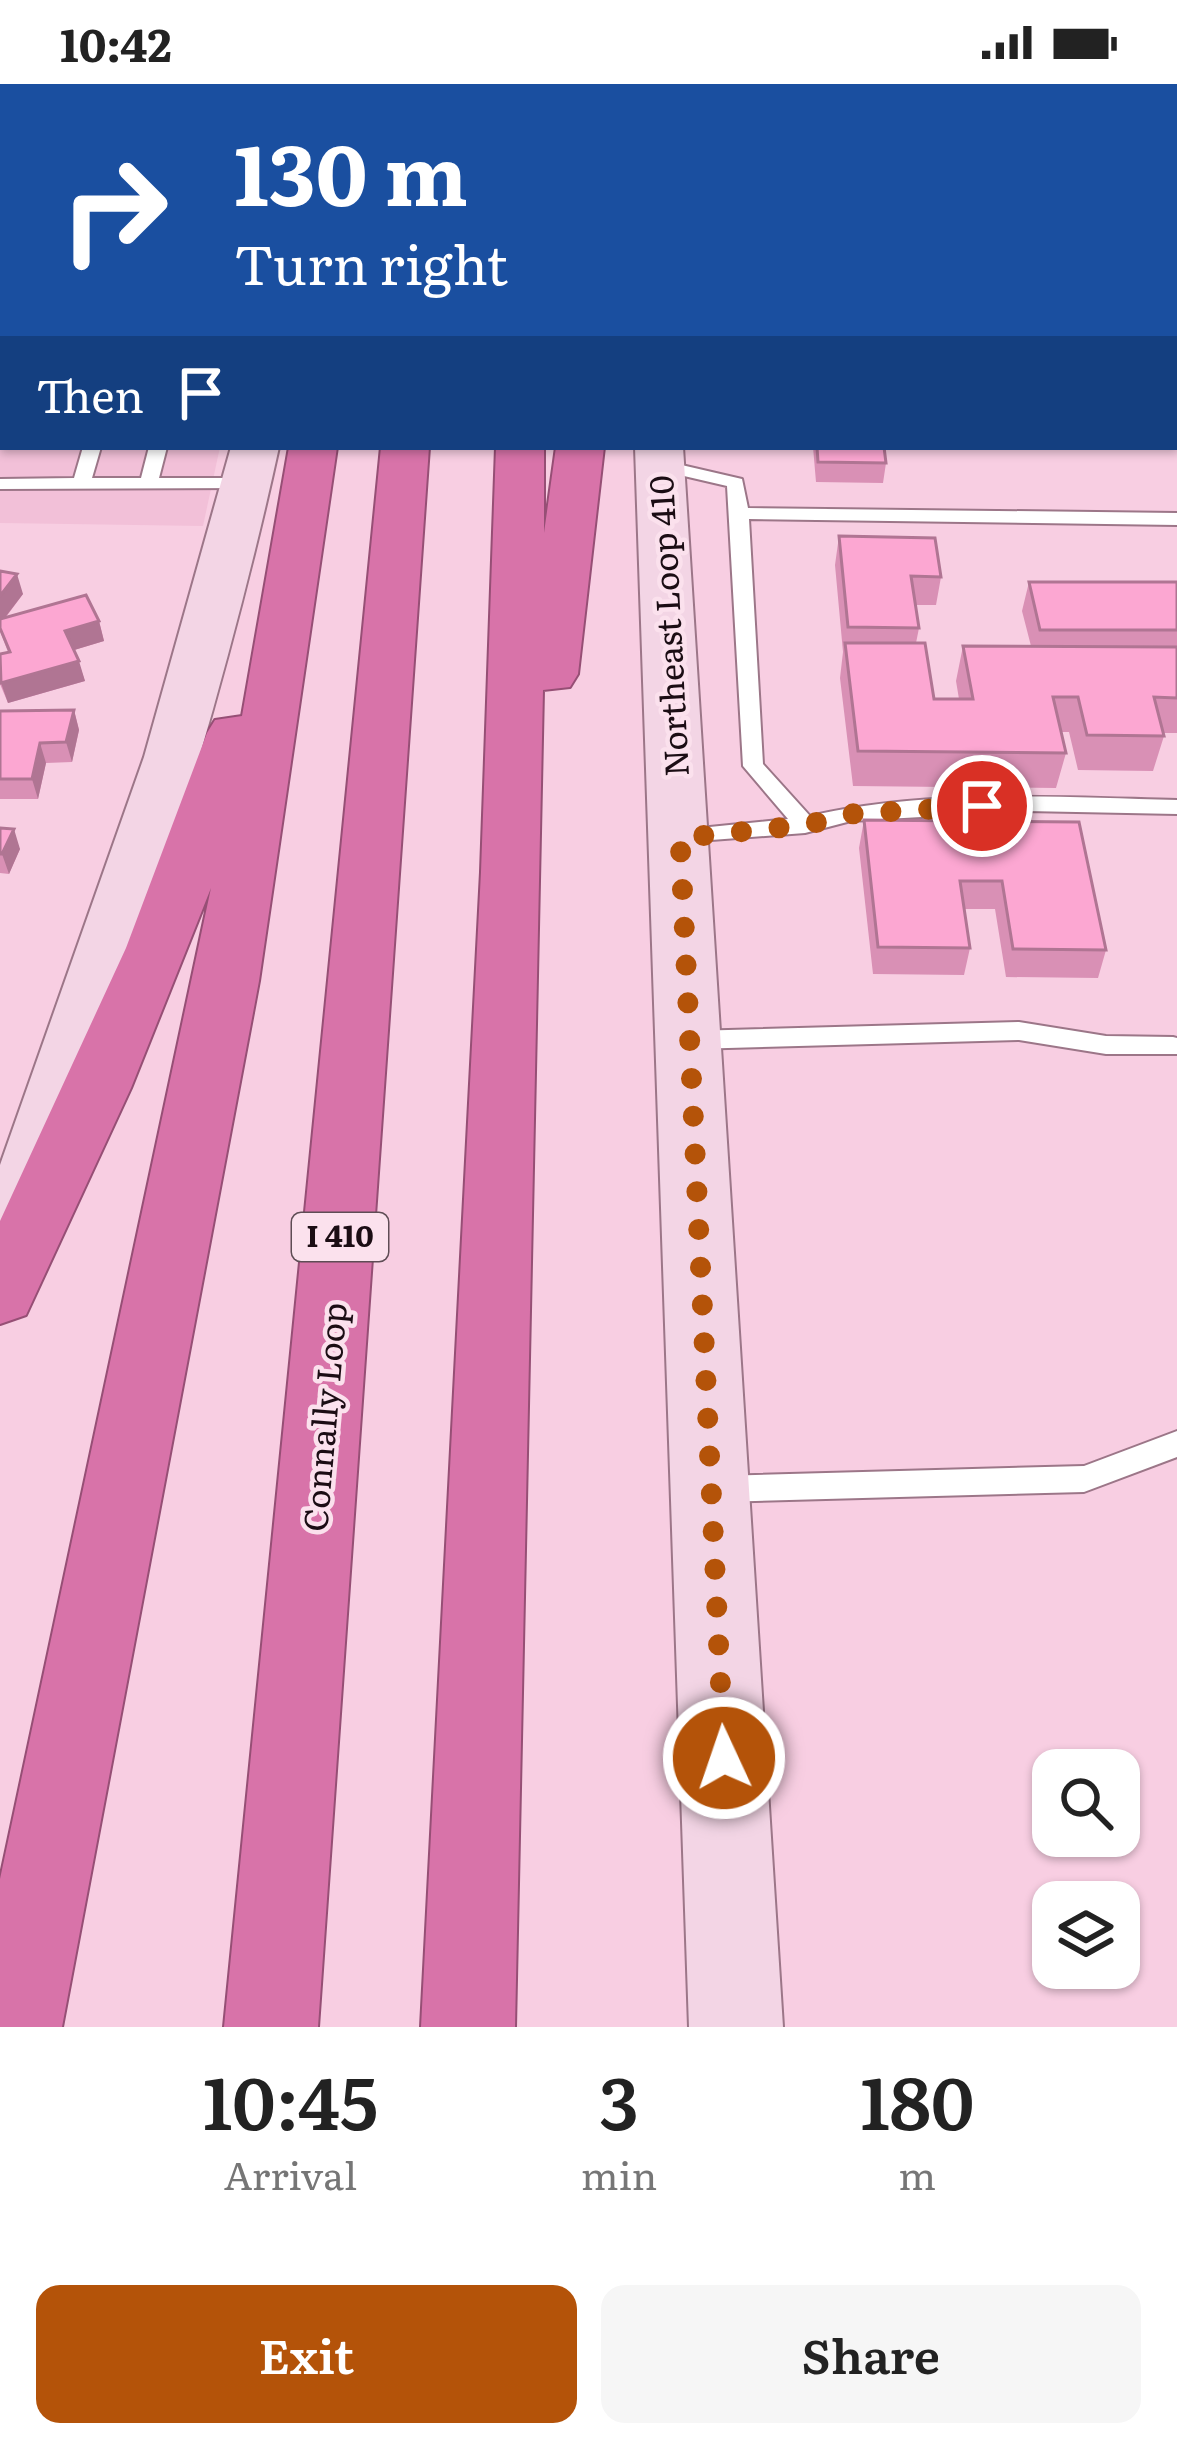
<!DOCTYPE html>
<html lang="en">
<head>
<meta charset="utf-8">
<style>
  body { margin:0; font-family:Literata,serif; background:#f6f6f6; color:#222; height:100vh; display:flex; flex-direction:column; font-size:45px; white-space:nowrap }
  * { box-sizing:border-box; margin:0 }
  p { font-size:39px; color:#767676 }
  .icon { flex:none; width:66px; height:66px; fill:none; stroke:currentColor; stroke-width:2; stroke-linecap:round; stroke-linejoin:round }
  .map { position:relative; height:1943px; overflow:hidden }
  .panel { display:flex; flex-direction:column; background:#fff; flex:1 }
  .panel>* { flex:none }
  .hud { position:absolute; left:0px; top:0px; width:1179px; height:366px; box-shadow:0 3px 9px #0004; background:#1a4fa0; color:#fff; overflow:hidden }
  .controls { position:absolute; left:1032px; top:1665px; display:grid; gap:24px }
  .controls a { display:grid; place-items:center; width:108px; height:108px; border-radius:24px; background:#fff; box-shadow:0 3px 9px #0004; font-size:60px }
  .pin { position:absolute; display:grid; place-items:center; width:102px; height:102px; color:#fff; margin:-51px; border:6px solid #fff; border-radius:50%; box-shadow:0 3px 12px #0007 }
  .me { position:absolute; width:132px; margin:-66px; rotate:357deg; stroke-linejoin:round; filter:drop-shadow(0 0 9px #0008) }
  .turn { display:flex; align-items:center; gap:42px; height:252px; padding:0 36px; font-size:54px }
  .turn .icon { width:156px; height:156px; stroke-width:2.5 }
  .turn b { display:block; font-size:84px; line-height:102px }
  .then { display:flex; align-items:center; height:114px; padding:0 36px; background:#0003; gap:24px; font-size:45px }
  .eta { display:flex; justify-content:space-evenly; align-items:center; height:204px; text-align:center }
  .eta b { font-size:72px; font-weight:600; line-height:84px }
  .button { display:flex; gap:24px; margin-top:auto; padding:24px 36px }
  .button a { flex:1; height:138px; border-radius:24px; background:#b45309; color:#fff; font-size:48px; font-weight:600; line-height:138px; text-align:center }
  .button a+a { background:#f6f6f6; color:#222 }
  .status { display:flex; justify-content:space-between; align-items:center; height:84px; padding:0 60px; background:#fff; direction:ltr }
  .status svg { height:33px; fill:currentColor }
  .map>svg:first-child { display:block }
  .built { fill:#f2c0d8 }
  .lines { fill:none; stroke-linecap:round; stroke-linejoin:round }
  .service-casing { stroke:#9c7688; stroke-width:4 }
  .minor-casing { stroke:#9c7688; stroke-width:4 }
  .secondary-casing { stroke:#9c7688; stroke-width:4 }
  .motorway-casing { stroke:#964f75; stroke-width:4 }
  .service { fill:#fff; fill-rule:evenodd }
  .minor { fill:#fff; fill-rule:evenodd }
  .secondary { fill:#f3d5e5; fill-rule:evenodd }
  .motorway { fill:#d873a9; fill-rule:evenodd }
  .wall { fill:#d990b5 }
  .shaded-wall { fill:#b07593 }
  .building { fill:#fca7d2; stroke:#b07593; stroke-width:3 }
  .route { stroke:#b45309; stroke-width:21; stroke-dasharray:0 37.8 }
  .labels { text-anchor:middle; stroke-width:9; stroke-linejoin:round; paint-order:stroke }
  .shield { fill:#fbe1ed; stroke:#5e4d55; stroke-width:3 }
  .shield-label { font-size:30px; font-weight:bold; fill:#1b0d14 }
  .street-label { font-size:33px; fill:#1b0d14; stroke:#fbe1ed }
</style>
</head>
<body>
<div class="status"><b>10:42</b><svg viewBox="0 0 49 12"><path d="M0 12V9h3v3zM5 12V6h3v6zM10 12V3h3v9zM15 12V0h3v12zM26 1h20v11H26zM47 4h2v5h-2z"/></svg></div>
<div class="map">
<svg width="1177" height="1943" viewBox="0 0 1177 1943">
  <rect width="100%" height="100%" fill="#f8cee2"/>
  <path class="built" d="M0 45 3 363H220L203 442 0 439Z"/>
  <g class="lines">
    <defs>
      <path id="service" d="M83 363H101L92 394H141L149 363H167L159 394H247L256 399 247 404 0 405V395L74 394Z
        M660 376 742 395 748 424 1177 429V441L749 435 763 680 810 732C926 705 1058 713 1177 716V730L1026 727 851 737 805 749 672 759 669 754 680 746 788 735 743 682 727 402 654 385 651 381Z
        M1019 938 1106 952 1173 953 1177 954V970H1106L1019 956 692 965 684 963 680 956 684 949 692 947Z
        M1177 1347V1373L1084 1408 720 1418 710 1414 706 1405 710 1396 720 1392 1084 1382Z"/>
      <path id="minor" d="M1176 157H1177V175H1176Z"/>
      <path id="secondary" d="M314 0H352L313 3Z
        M627 0H665V3H627Z
        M231 363H279C218 642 127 910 36 1180L25 1202 0 1211V1081L144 673Z
        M635 363H683L783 1943H689Z"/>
      <path id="motorway" d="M358 0H396V3H358Z
        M416 0H454V3H416Z
        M508 0H546V3H508Z
        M574 0H612V3H574Z
        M289 363H337L259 897 62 1943H0V1795L211 804 131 1004 26 1231 0 1240V1137L126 864 207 649 215 636 242 632Z
        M381 363H429L318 1943H224Z
        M496 363H544V449L556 363H604L578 590 570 603 543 606 515 1943H421L481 788Z"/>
    </defs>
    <use href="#service" class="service-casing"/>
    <use href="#minor" class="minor-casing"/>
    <use href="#secondary" class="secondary-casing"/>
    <use href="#motorway" class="motorway-casing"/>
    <use href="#service" class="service"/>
    <use href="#minor" class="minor"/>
    <use href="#secondary" class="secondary"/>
    <use href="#motorway" class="motorway"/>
  </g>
  <path class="wall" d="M1006 0H1170L1171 3H1089L1088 0H1083L1085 3H1007Z
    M3 46V272H0V53Z
    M813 363H884L886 379 883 399 816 398Z
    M839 452 941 493 936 521H915L919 544 916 559 934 615H959L956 597 963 562H1031L1022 527 1029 498H1177V649H1164V652L1153 687 1078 686 1069 648H1061L1066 669 1056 704 853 702 840 594 843 568 835 481Z
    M0 487 23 510 6 533 99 537 104 557 74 566 85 597 8 619 0 600V570L8 568 0 547Z
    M74 626 79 646 72 678 46 679 38 715H0V627Z
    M864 736 1079 738 1106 866 1098 894 1006 893 995 825H964L970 864 964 891 873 890 859 764Z
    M0 744 20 765 9 790 0 789Z"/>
  <path class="shaded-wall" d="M17 490 23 510 0 540V512Z
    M99 537 104 557 71 567 65 547Z
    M79 577 85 597 8 619 1 599Z
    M74 626 79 646 72 678 66 658Z
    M40 659 46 679 38 715 32 695Z
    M14 745 20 765 9 790 2 770Z"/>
  <path class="building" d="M770 0H807V3H770Z
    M1022 0H1083L1085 3H1023Z
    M1107 0H1170L1171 3H1109Z
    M3 46V229H0V53Z
    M817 363H884L886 379 818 378Z
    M839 452 935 454 941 493 911 492 919 544 848 543Z
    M0 487 17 490 0 512Z
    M1029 498H1177V546H1040Z
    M86 511 99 537 65 547 79 577 1 599 0 570 10 568 0 544V535Z
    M845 559H925L934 615H973L963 562 1177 563V614L1154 613 1164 652 1087 651 1078 613H1053L1066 669 858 667Z
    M74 626 66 658 40 659 32 695H0V627Z
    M864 736 1079 738 1106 866 1013 865 1002 797H960L970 864 878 863Z
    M0 744 14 745 2 770H0Z"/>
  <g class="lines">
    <path class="route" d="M724 1674 680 754 806 741 851 730 982 722"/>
  </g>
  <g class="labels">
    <rect class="shield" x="292" y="1129" width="96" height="48" rx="9"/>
    <g class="shield-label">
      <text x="340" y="1163">I 410</text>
    </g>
    <g class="street-label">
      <text transform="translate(669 542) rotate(-93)" y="12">Northeast Loop 410</text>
      <text transform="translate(325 1333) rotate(-85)" y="12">Connally Loop</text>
    </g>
  </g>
</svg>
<div class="controls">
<a><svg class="icon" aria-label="search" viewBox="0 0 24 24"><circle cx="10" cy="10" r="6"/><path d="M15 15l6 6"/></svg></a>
<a><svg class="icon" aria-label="layers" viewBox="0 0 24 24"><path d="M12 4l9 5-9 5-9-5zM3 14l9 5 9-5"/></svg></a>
</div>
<div class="pin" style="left:982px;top:722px;background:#d93025"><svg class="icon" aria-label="arrive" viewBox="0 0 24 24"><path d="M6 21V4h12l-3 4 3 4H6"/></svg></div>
<svg class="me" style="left:724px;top:1674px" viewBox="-20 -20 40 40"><circle r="17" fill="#b45309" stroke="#fff" stroke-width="3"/><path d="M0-11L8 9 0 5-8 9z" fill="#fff"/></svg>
<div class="hud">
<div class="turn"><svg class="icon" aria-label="right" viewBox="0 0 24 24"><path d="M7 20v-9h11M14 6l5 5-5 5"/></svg><div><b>130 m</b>Turn right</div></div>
<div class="then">Then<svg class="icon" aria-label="arrive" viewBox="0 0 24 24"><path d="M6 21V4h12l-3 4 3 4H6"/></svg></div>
</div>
</div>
<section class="panel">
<div class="eta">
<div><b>10:45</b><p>Arrival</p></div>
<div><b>3</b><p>min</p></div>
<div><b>180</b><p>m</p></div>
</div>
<div class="button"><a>Exit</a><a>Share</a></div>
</section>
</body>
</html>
